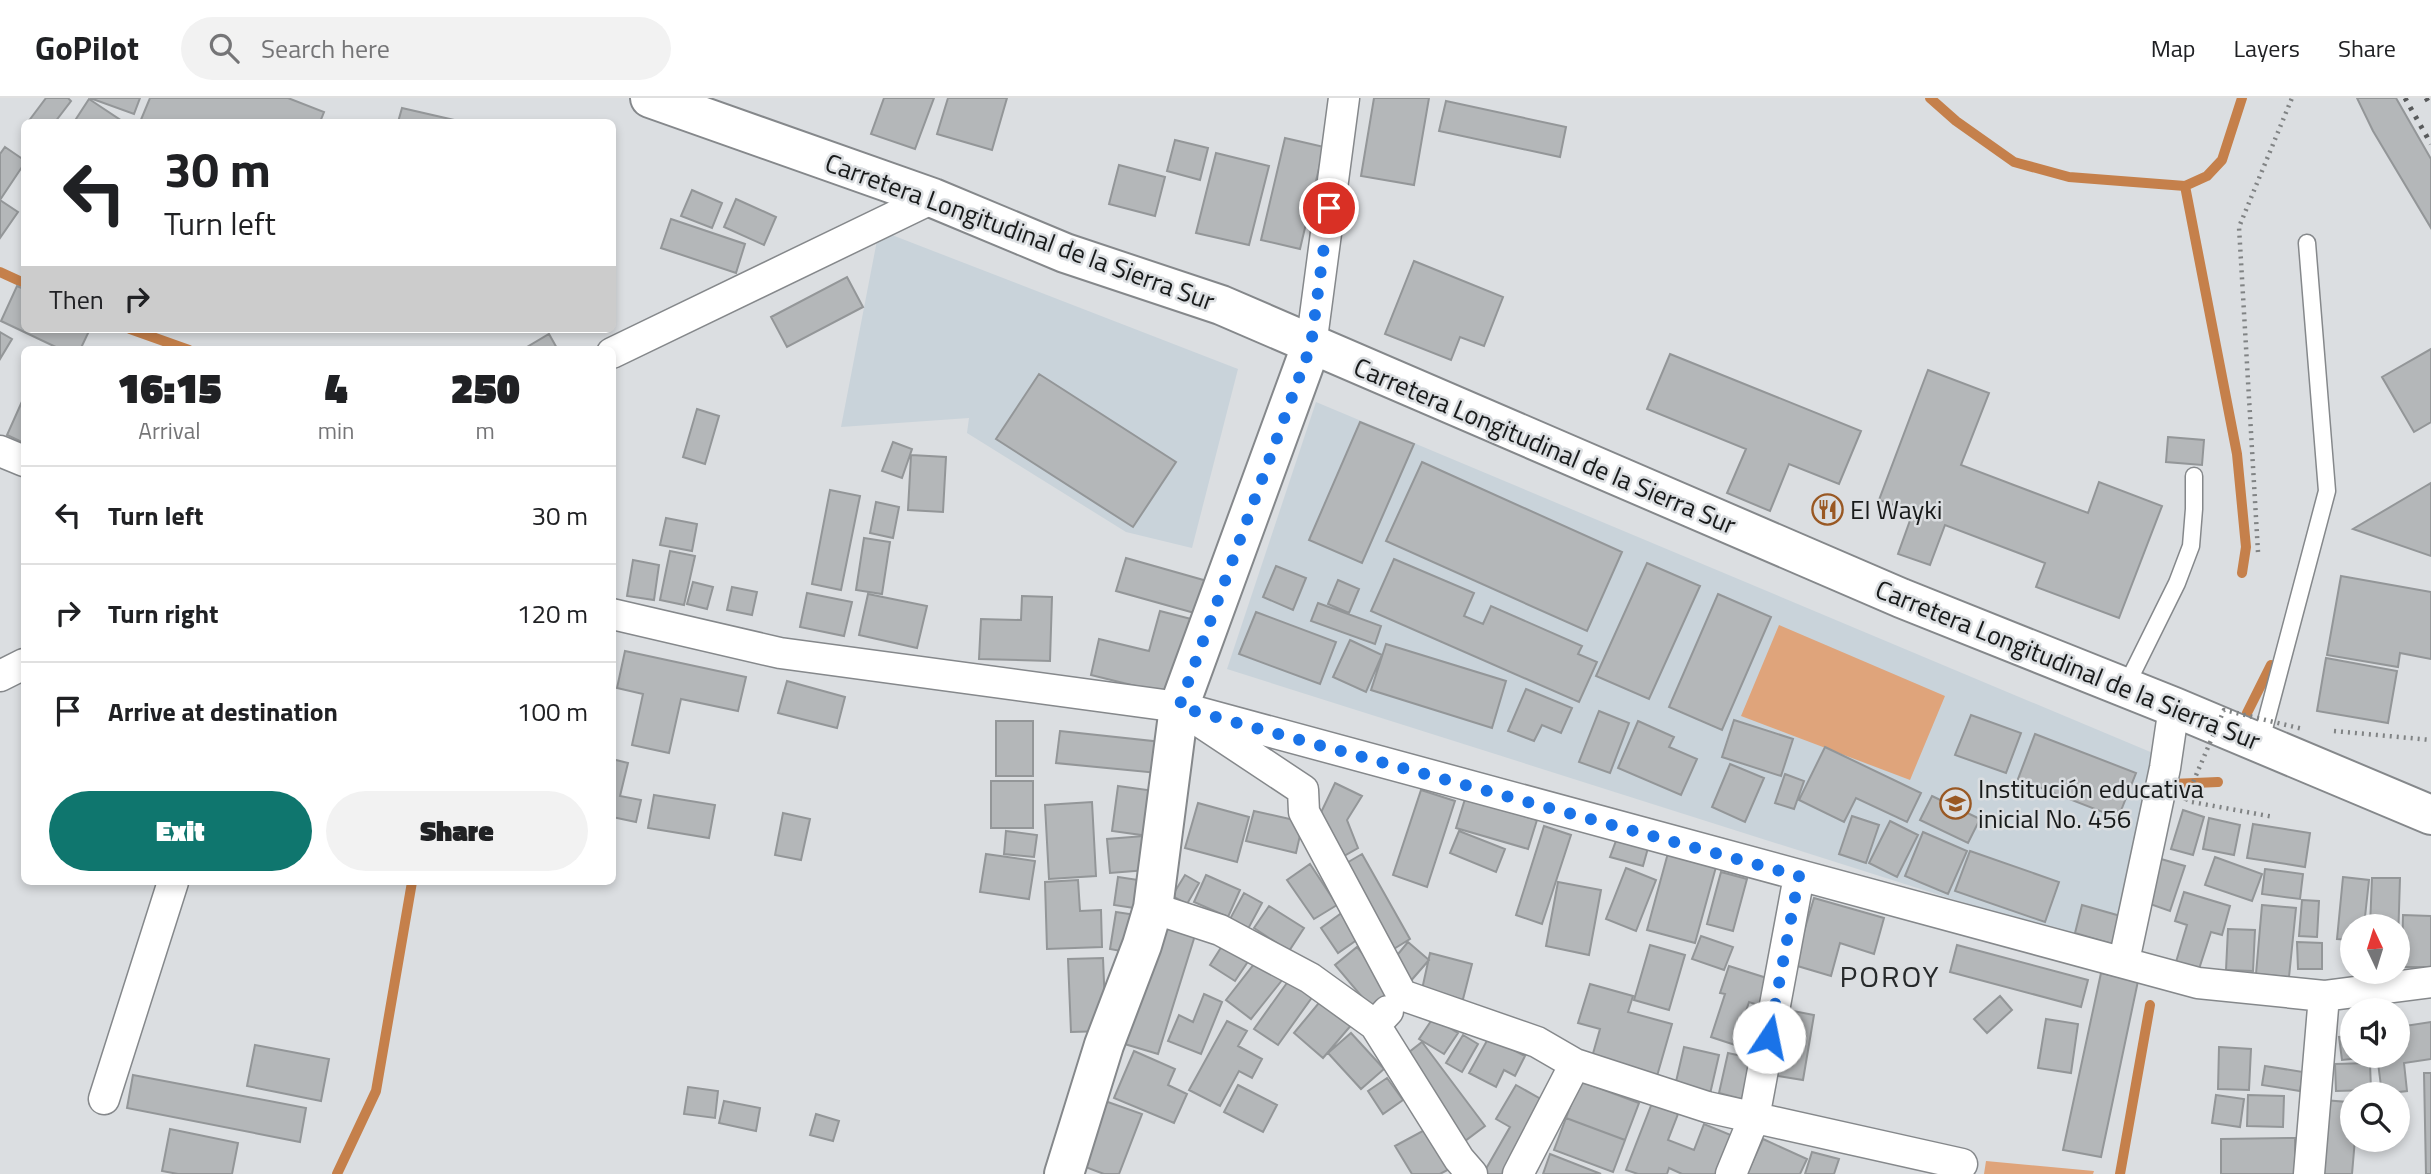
<!DOCTYPE html>
<html lang="en">
<head>
<meta charset="utf-8">
<style>
  body { margin:0; font-family:"Titillium Web",sans-serif; background:#f2f2f2; color:#202124; height:100vh; display:flex; flex-direction:column; font-size:26px; white-space:nowrap }
  * { box-sizing:border-box; margin:0 }
  p { font-size:23px; color:#757577 }
  .icon { flex:none; width:38px; height:38px; fill:none; stroke:currentColor; stroke-width:2; stroke-linecap:round; stroke-linejoin:round }
  .map { position:relative; flex:1; overflow:hidden }
  .drawer { position:absolute; left:21px; top:248px; width:595px; height:539px; display:flex; flex-direction:column; background:#fff; border-radius:10px; box-shadow:0 4px 10px #0003 }
  .drawer>* { flex:none }
  .banner { position:absolute; left:21px; top:21px; width:595px; height:214px; border-radius:10px; box-shadow:0 4px 10px #0003; background:#fff; color:#202124; overflow:hidden }
  .needle { width:46px; rotate:356deg }
  .tools { position:absolute; left:2340px; top:816px; display:grid; gap:14px }
  .tools a { display:grid; place-items:center; width:70px; height:70px; border-radius:50%; background:#fff; box-shadow:0 4px 10px #0003; font-size:35px }
  .pin { position:absolute; display:grid; place-items:center; width:60px; height:60px; color:#fff; margin:-30px; border:4px solid #fff; border-radius:50%; box-shadow:0 2px 7px #0007 }
  .me { position:absolute; width:77px; margin:-38px; rotate:11deg; stroke-linejoin:round; filter:drop-shadow(0 0 5px #0008) }
  .turn { display:flex; align-items:center; gap:24px; height:147px; padding:0 28px; font-size:32px }
  .turn .icon { width:91px; height:91px; stroke-width:2.5 }
  .turn b { display:block; font-size:49px; line-height:60px }
  .then { display:flex; align-items:center; height:66px; padding:0 28px; background:#0003; gap:14px; font-size:26px }
  .eta { display:flex; justify-content:space-evenly; align-items:center; height:119px; text-align:center }
  .eta b { font-size:42px; font-weight:800; line-height:49px }
  .action { display:flex; gap:14px; margin-top:auto; padding:14px 28px }
  .action a { flex:1; height:80px; border-radius:42px; background:#0f766e; color:#fff; font-size:28px; font-weight:800; line-height:80px; text-align:center }
  .action a+a { background:#f2f2f2; color:#202124 }
  ul { padding:0; list-style:none }
  li { display:flex; align-items:center; gap:21px; height:98px; padding:0 28px; border-top:2px solid #e0e0e0 }
  li div { flex:1 }
  li b { display:block; font-size:26px }
  li em { font-style:normal }
  header { display:flex; align-items:center; gap:42px; box-sizing:border-box; height:98px; padding:0 35px; background:#fff; border-bottom:2px solid #e0e0e0 }
  header strong { font-size:33px }
  nav { display:flex; gap:38px; margin-inline-start:auto; font-size:24px }
  .search { width:490px; height:63px; background:#f2f2f2; display:flex; align-items:center; gap:18px; box-sizing:border-box; padding:0 24px; border-radius:38px; color:#757577; font-size:26px }
  .map>svg:first-child { display:block }
  .built { fill:#c9d3da }
  .green { fill:#dfa47b }
  .lines { fill:none; stroke-linecap:round; stroke-linejoin:round }
  .stream { stroke:#c5804b; stroke-width:10 }
  .building { fill:#b4b7b9; stroke:#939698; stroke-width:2 }
  .service-casing { stroke:#85888b; stroke-width:19 }
  .minor-casing { stroke:#85888b; stroke-width:33 }
  .tertiary-casing { stroke:#85888b; stroke-width:42 }
  .trunk-casing { stroke:#85888b; stroke-width:42 }
  .path { stroke:#808384; stroke-width:4.5; stroke-dasharray:2 5; stroke-linecap:butt }
  .service { stroke:#fff; stroke-width:16 }
  .minor { stroke:#fff; stroke-width:30 }
  .tertiary { stroke:#fff; stroke-width:38 }
  .trunk { stroke:#fff; stroke-width:38 }
  .rail { stroke:#595b5c; stroke-width:5; stroke-dasharray:3.5 7; stroke-linecap:butt }
  .path-bridge { stroke:#808384; stroke-width:4.5; stroke-dasharray:2 5; stroke-linecap:butt }
  .route { stroke:#1a73e8; stroke-width:12; stroke-dasharray:0 21.6 }
  .labels { text-anchor:middle; stroke-width:5; stroke-linejoin:round; paint-order:stroke }
  .street-label { font-size:26px; fill:#181a1a; stroke:#dbdee1 }
  .poi-label { font-size:26px; fill:#181a1a; stroke:#dbdee1; text-anchor:start }
  .quarter-label { font-size:30px; letter-spacing:2px; fill:#272a2b; stroke:#dbdee1 }
</style>
</head>
<body>
<header>
<strong>GoPilot</strong>
<div class="search"><svg class="icon" aria-label="search" viewBox="0 0 24 24"><circle cx="10" cy="10" r="6"/><path d="M15 15l6 6"/></svg>Search here</div>
<nav><a>Map</a><a>Layers</a><a>Share</a></nav>
</header>
<div class="map">
<svg width="2431" height="1076" viewBox="0 0 2431 1076">
  <rect width="100%" height="100%" fill="#dbdee1"/>
  <path class="built" d="M879 132 1238 271 1192 450 1126 434 967 335 969 320 841 329Z
    M1316 304 2160 658 2119 854 1227 571Z"/>
  <path class="green" d="M1779 527 1945 598 1910 682 1741 618Z
    M1986 1063 2094 1073 2093 1076H1984Z"/>
  <g class="lines">
    <path class="stream" d="M1930 0 1956 23 2014 64 2069 79 2185 88 2207 78 2222 62 2242 0
      M2185 88 2237 356 2246 449 2242 475
      M0 174 24 185
      M130 231 189 252
      M2247 615 2271 567
      M2170 693 2172 686 2218 684
      M337 1076 376 993 412 784
      M2120 1076 2150 907"/>
  </g>
  <path class="building" d="M46 0H68L71 3 55 24H28Z
    M90 0H140L134 16Z
    M150 0H288L324 14 320 24H140Z
    M884 0H934L915 51 871 36Z
    M948 0H1007L992 52 937 36Z
    M1374 0H1429L1414 87 1361 78Z
    M2357 0H2396L2431 61V130L2373 33Z
    M89 1 122 23 121 24H74Z
    M1446 3 1566 29 1560 59 1439 33Z
    M402 10 463 24H398Z
    M1285 40 1324 49 1300 151 1261 142Z
    M1175 42 1208 50 1200 82 1167 73Z
    M5 49 24 62V66L0 102V56Z
    M1216 55 1269 68 1249 147 1196 135Z
    M1119 67 1165 79 1155 118 1109 106Z
    M692 92 722 105 712 130 681 118Z
    M736 101 776 119 764 147 724 129Z
    M0 102 18 114 0 140Z
    M671 121 745 146 736 175 661 150Z
    M1414 163 1503 199 1484 248 1460 239 1451 262 1385 236Z
    M847 179 863 209 787 249 771 219Z
    M17 188 24 191V231H90L80 252H62L1 223Z
    M0 234 12 241 0 261Z
    M549 236 558 252H522Z
    M2431 251V324L2414 334 2382 279Z
    M1670 256 1861 333 1839 386 1789 366 1770 413 1727 395 1746 351 1647 311Z
    M1928 272 1989 295 1961 367 2088 415 2099 384 2162 408 2119 520 2036 489 2045 465 1945 427 1930 467 1898 456 1913 414 1879 402Z
    M1039 276 1176 364 1133 429 996 341Z
    M24 299V345L7 337Z
    M697 311 719 318 705 366 683 359Z
    M1360 324 1414 346 1362 465 1309 442Z
    M2168 339 2204 342 2202 367 2166 364Z
    M893 344 912 351 902 380 882 373Z
    M911 357 946 359 943 414 908 412Z
    M1422 364 1622 454 1587 533 1386 443Z
    M2431 385V458L2353 431 2424 389Z
    M830 392 860 398 841 492 812 486Z
    M876 404 899 409 893 440 870 435Z
    M666 420 697 426 692 453 660 447Z
    M864 440 890 444 882 496 856 492Z
    M670 453 695 458 684 507 660 502Z
    M1126 460 1207 483 1198 516 1116 493Z
    M1394 461 1474 495 1464 518 1483 526 1491 508 1582 548 1578 556 1597 564 1579 604 1371 513Z
    M633 462 659 467 654 502 627 498Z
    M1647 465 1700 488 1649 601 1596 578Z
    M1276 468 1306 480 1293 512 1263 499Z
    M2341 478 2431 494V561L2400 555 2398 569 2327 557Z
    M1338 482 1359 491 1349 515 1328 506Z
    M693 484 713 489 707 511 687 506Z
    M732 489 757 494 752 517 727 512Z
    M807 495 852 504 844 538 800 529Z
    M868 496 927 508 917 550 859 537Z
    M1718 496 1771 519 1722 632 1669 609Z
    M1022 498 1052 499 1050 563 979 561 981 521 1021 522Z
    M1318 505 1381 528 1375 546 1311 523Z
    M1160 513 1195 522 1176 598 1091 577 1099 541 1149 553Z
    M1256 514 1336 544 1320 586 1239 556Z
    M1350 542 1382 557 1366 594 1333 579Z
    M1386 546 1506 583 1492 630 1371 592Z
    M625 553 746 579 738 613 681 601 669 655 632 647 643 596 617 590Z
    M2326 560 2397 573 2388 625 2317 613Z
    M787 583 845 599 837 630 778 615Z
    M1526 591 1572 610 1561 635 1542 627 1534 643 1508 633Z
    M1599 613 1629 625 1610 675 1579 664Z
    M1971 617 2021 635 2006 675 1955 657Z
    M1734 622 1793 641 1781 678 1722 659Z
    M996 623H1033V678H996Z
    M1638 623 1674 639 1669 649 1697 661 1681 697 1618 670Z
    M1060 633 1171 645 1168 676 1056 665Z
    M2035 636 2136 675 2118 720 2018 681Z
    M1825 649 1921 695 1907 724 1856 700 1844 724 1799 702Z
    M612 661 628 665 620 698 641 702 636 724 612 719Z
    M1730 666 1764 680 1745 724 1712 709Z
    M1785 676 1804 683 1794 711 1775 705Z
    M991 683H1033V730H991Z
    M1335 685 1362 698 1347 722 1358 750 1335 763 1316 725Z
    M1118 688 1155 693 1149 738 1112 733Z
    M1421 692 1455 703 1427 789 1393 777Z
    M654 697 715 707 709 740 648 730Z
    M1932 698 1980 721 1968 745 1920 722Z
    M1465 701 1537 722 1528 751 1456 730Z
    M1092 704 1096 778 1049 781 1045 707Z
    M1198 705 1249 719 1237 764 1185 750Z
    M2183 712 2204 719 2193 757 2171 751Z
    M1254 713 1303 724 1296 755 1246 743Z
    M783 715 810 721 801 762 775 757Z
    M1852 718 1879 727 1866 765 1839 756Z
    M2209 720 2240 727 2234 757 2203 751Z
    M1890 723 1918 737 1897 779 1869 765Z
    M2253 726 2310 735 2305 769 2247 760Z
    M1544 728 1571 737 1542 826 1516 817Z
    M1006 733 1037 737 1034 759 1004 756Z
    M1459 733 1505 751 1496 774 1450 755Z
    M1923 734 1967 753 1948 796 1905 778Z
    M1144 738 1147 772 1110 775 1107 741Z
    M1617 740 1648 750 1643 768 1610 759Z
    M1970 753 2059 784 2045 824 1955 793Z
    M1668 755 1716 769 1695 845 1647 832Z
    M986 756 1035 763 1029 801 980 794Z
    M1362 756 1410 841 1387 855 1338 770Z
    M2215 759 2262 776 2252 803 2205 787Z
    M2161 761 2185 768 2170 813 2147 805Z
    M1310 766 1337 807 1314 821 1287 782Z
    M1626 770 1656 782 1636 833 1606 821Z
    M2265 771 2303 776 2300 801 2262 796Z
    M1721 774 1747 781 1733 833 1707 826Z
    M1185 777 1199 785 1187 806 1172 798Z
    M1206 777 1240 792 1228 819 1194 804Z
    M1118 779 1145 783 1141 811 1114 807Z
    M2343 779 2369 782 2364 828H2352V842L2337 841Z
    M2372 780H2400L2398 844V828H2370Z
    M1078 782 1080 813 1101 812 1102 849 1047 851 1045 784Z
    M1558 784 1601 792 1589 857 1546 848Z
    M2184 794 2230 808 2222 837 2211 834 2199 871 2176 864 2187 827 2175 823Z
    M1244 795 1262 805 1248 831 1230 821Z
    M1814 800 1884 820 1874 856 1840 845 1831 878 1794 867Z
    M2302 802 2319 803 2317 839 2299 838Z
    M2082 807 2124 819 2116 847 2075 835Z
    M2262 807 2296 810 2289 879 2256 876Z
    M1269 808 1304 830 1289 853 1254 830Z
    M1116 814 1143 818 1137 856 1110 851Z
    M1343 814 1361 839 1338 855 1321 830Z
    M2403 817 2431 818V869H2402Z
    M1157 819 1197 831 1158 956 1118 944Z
    M2228 831 2255 832 2253 873 2226 872Z
    M1701 838 1733 849 1724 872 1692 861Z
    M1227 840 1253 856 1235 883 1210 867Z
    M1408 844 1429 862 1409 885 1389 867Z
    M2297 844 2322 845V871H2298Z
    M1650 847 1685 857 1669 912 1634 902Z
    M1957 847 2088 882 2081 909 1950 874Z
    M1357 849 1396 895 1374 913 1335 867Z
    M1430 855 1472 866 1462 905 1421 896Z
    M1103 860 1106 933 1071 934 1068 861Z
    M1258 861 1283 881 1251 921 1226 902Z
    M1729 868 1773 882 1764 909 1749 904 1735 947 1711 939 1725 896 1720 895Z
    M2101 875 2138 883 2101 1059 2063 1052Z
    M1289 882 1313 898 1278 947 1254 931Z
    M1590 886 1633 898 1628 914 1672 926 1655 985 1590 966 1600 931 1578 925Z
    M1204 896 1222 904 1201 956 1168 943 1179 917 1193 924Z
    M2000 898 2012 912 1987 935 1974 921Z
    M1323 900 1353 925 1323 960 1294 935Z
    M1783 911 1814 917 1803 982 1772 977Z
    M1433 920 1458 935 1444 956 1419 941Z
    M2046 921 2078 926 2071 975 2038 970Z
    M1227 923 1247 933 1238 948 1262 961 1252 980 1239 973 1220 1008 1189 992Z
    M2431 924V961L2404 965 2407 993 2382 996 2377 957H2398V929Z
    M1351 935 1384 971 1361 991 1328 955Z
    M1463 937 1478 946 1462 974 1446 965Z
    M2352 938V957L2370 959 2342 962 2339 939Z
    M1489 939 1525 958 1515 978 1504 972 1496 989 1469 975Z
    M1422 944 1485 1028 1461 1046 1399 962Z
    M255 947 329 961 321 1003 247 988Z
    M1684 949 1719 957 1710 996 1675 988Z
    M2219 949 2251 951 2249 992 2218 991Z
    M1134 953 1175 971 1168 987 1187 996 1174 1025 1114 1000Z
    M1728 955 1751 960 1742 1001 1719 995Z
    M2370 965 2371 992 2336 993 2335 966Z
    M2265 968 2303 974 2300 993 2262 987Z
    M2424 975H2431V1076H2426Z
    M133 977 306 1010 300 1044 127 1010Z
    M1387 980 1403 1002 1383 1016 1368 993Z
    M1580 983 1639 1005 1625 1042 1566 1020Z
    M1238 987 1277 1007 1263 1034 1224 1014Z
    M1516 987 1548 1005 1506 1076H1483L1510 1029 1496 1021Z
    M688 989 718 993 715 1020 684 1016Z
    M2216 997 2244 1001 2240 1029 2212 1025Z
    M2248 997 2284 998 2283 1029 2247 1028Z
    M2323 1002 2348 1004 2346 1037H2352V1041H2355L2352 1076H2318Z
    M724 1003 760 1010 756 1033 719 1025Z
    M1105 1003 1142 1016 1119 1076H1104L1080 1067Z
    M1652 1005 1678 1016 1668 1042 1694 1052 1704 1026 1738 1040 1724 1076H1682L1669 1070 1667 1076H1638L1626 1072Z
    M816 1016 839 1023 833 1043 810 1037Z
    M1566 1020 1625 1042 1613 1074 1554 1052Z
    M1430 1029 1453 1069 1440 1076H1412L1395 1048Z
    M170 1031 238 1045 232 1076H178L162 1073Z
    M2295 1040V1076H2221V1041Z
    M1763 1041 1807 1061 1800 1076H1747Z
    M1812 1054 1839 1061 1834 1076H1805Z
    M1550 1056 1601 1076H1543Z"/>
  <g class="lines">
    <defs>
      <path id="service" d="M2125 590 2177 485 2191 448 2194 411V378
        M2260 646 2327 393 2307 145"/>
      <path id="minor" d="M1311 248 1344 0
        M612 255 933 100
        M0 353 24 363
        M612 516 780 555 1179 609 2198 885 2324 898 2431 884
        M0 578 24 566
        M1199 623 1303 692 1304 714 1402 897 1537 944 1575 966 1707 1009 1962 1066
        M1153 810 1220 832 1310 880 1375 927
        M2124 863 2165 670 2174 609
        M1388 913 1375 927 1459 1061 1472 1076
        M104 1001 173 784
        M1518 1076 1575 966
        M1731 1076 1754 1020 1799 778
        M2309 1076 2324 898"/>
      <path id="tertiary" d="M1064 1076 1104 947 1142 847 1153 810 1179 609 1311 248"/>
      <path id="trunk" d="M650 0 933 100 1065 155 1221 207 1901 500 2174 609 2431 717"/>
    </defs>
    <use href="#service" class="service-casing"/>
    <use href="#minor" class="minor-casing"/>
    <use href="#tertiary" class="tertiary-casing"/>
    <use href="#trunk" class="trunk-casing"/>
    <path class="path" d="M2258 454 2239 129 2292 0
      M2334 633 2431 642
      M2192 704 2274 719"/>
    <use href="#service" class="service"/>
    <use href="#minor" class="minor"/>
    <use href="#tertiary" class="tertiary"/>
    <use href="#trunk" class="trunk"/>
    <path class="rail" d="M2405 0 2431 46
      M2426 0 2431 8"/>
    <path class="path-bridge" d="M2185 703 2224 612 2303 631"/>
  </g>
  <g class="lines">
    <path class="route" d="M1329 110 1311 247 1179 609 1799 778 1769 939"/>
  </g>
  <defs>
    <symbol id="restaurant-ring" viewBox="-11 -11 22 22"><circle r="9.5" fill="#dbdee1" stroke="#995823" stroke-width="1.5"/><path d="M-5-6h1v4h1v-4h1v4h1v-4h1v5L-1.5 .5V6h-2V.5L-5-1ZM5-6V6H3V1.5H1.5Q1.5-4 5-6Z" fill="#995823"/></symbol>
    <symbol id="school-ring" viewBox="-11 -11 22 22"><circle r="9.5" fill="#dbdee1" stroke="#995823" stroke-width="1.5"/><path d="M0-5L7-2L0 1L-7-2ZM-4 1L0 2.5L4 1V4Q0 6-4 4Z" fill="#995823"/></symbol>
  </defs>
  <g fill-rule="evenodd">
    <use href="#restaurant-ring" x="1810" y="394" width="35" height="35"/>
    <use href="#school-ring" x="1938" y="688" width="35" height="35"/>
  </g>
  <g class="labels">
    <g class="street-label">
      <text transform="translate(1020 134) rotate(20)" y="9">Carretera Longitudinal de la Sierra Sur</text>
      <text transform="translate(1545 348) rotate(23)" y="9">Carretera Longitudinal de la Sierra Sur</text>
      <text transform="translate(2068 567) rotate(22)" y="9">Carretera Longitudinal de la Sierra Sur</text>
    </g>
    <g class="poi-label">
      <text x="1850" y="421">El Wayki</text>
      <text x="1978" y="700">Institución educativa<tspan x="1978" dy="30">inicial No. 456</tspan></text>
    </g>
    <g class="quarter-label">
      <text x="1890" y="889">POROY</text>
    </g>
  </g>
</svg>
<div class="tools">
<a><svg class="needle" viewBox="-14 -14 28 28"><path d="M0-13l5 13h-10z" fill="#e53935"/><path d="M0 13l5-13h-10z" fill="#757577"/></svg></a>
<a><svg class="icon" aria-label="sound" viewBox="0 0 24 24"><path d="M4 9h4l5-4v14l-5-4H4zM17 9q2 3 0 6"/></svg></a>
<a><svg class="icon" aria-label="search" viewBox="0 0 24 24"><circle cx="10" cy="10" r="6"/><path d="M15 15l6 6"/></svg></a>
</div>
<div class="pin" style="left:1329px;top:110px;background:#d93025"><svg class="icon" aria-label="arrive" viewBox="0 0 24 24"><path d="M6 21V4h12l-3 4 3 4H6"/></svg></div>
<svg class="me" style="left:1769px;top:939px" viewBox="-20 -20 40 40"><circle r="19" fill="#fff"/><path d="M0-13L10 11 0 6-10 11z" fill="#1a73e8"/></svg>
<div class="banner">
<div class="turn"><svg class="icon" aria-label="left" viewBox="0 0 24 24"><path d="M17 20v-9H6M10 6l-5 5 5 5"/></svg><div><b>30 m</b>Turn left</div></div>
<div class="then">Then<svg class="icon" aria-label="right" viewBox="0 0 24 24"><path d="M7 20v-9h11M14 6l5 5-5 5"/></svg></div>
</div>
<section class="drawer">
<div class="eta">
<div><b>16:15</b><p>Arrival</p></div>
<div><b>4</b><p>min</p></div>
<div><b>250</b><p>m</p></div>
</div>
<ul>
<li><svg class="icon" aria-label="left" viewBox="0 0 24 24"><path d="M17 20v-9H6M10 6l-5 5 5 5"/></svg><div><b>Turn left</b></div><em>30 m</em></li>
<li><svg class="icon" aria-label="right" viewBox="0 0 24 24"><path d="M7 20v-9h11M14 6l5 5-5 5"/></svg><div><b>Turn right</b></div><em>120 m</em></li>
<li><svg class="icon" aria-label="arrive" viewBox="0 0 24 24"><path d="M6 21V4h12l-3 4 3 4H6"/></svg><div><b>Arrive at destination</b></div><em>100 m</em></li>
</ul>
<div class="action"><a>Exit</a><a>Share</a></div>
</section>
</div>
</body>
</html>
